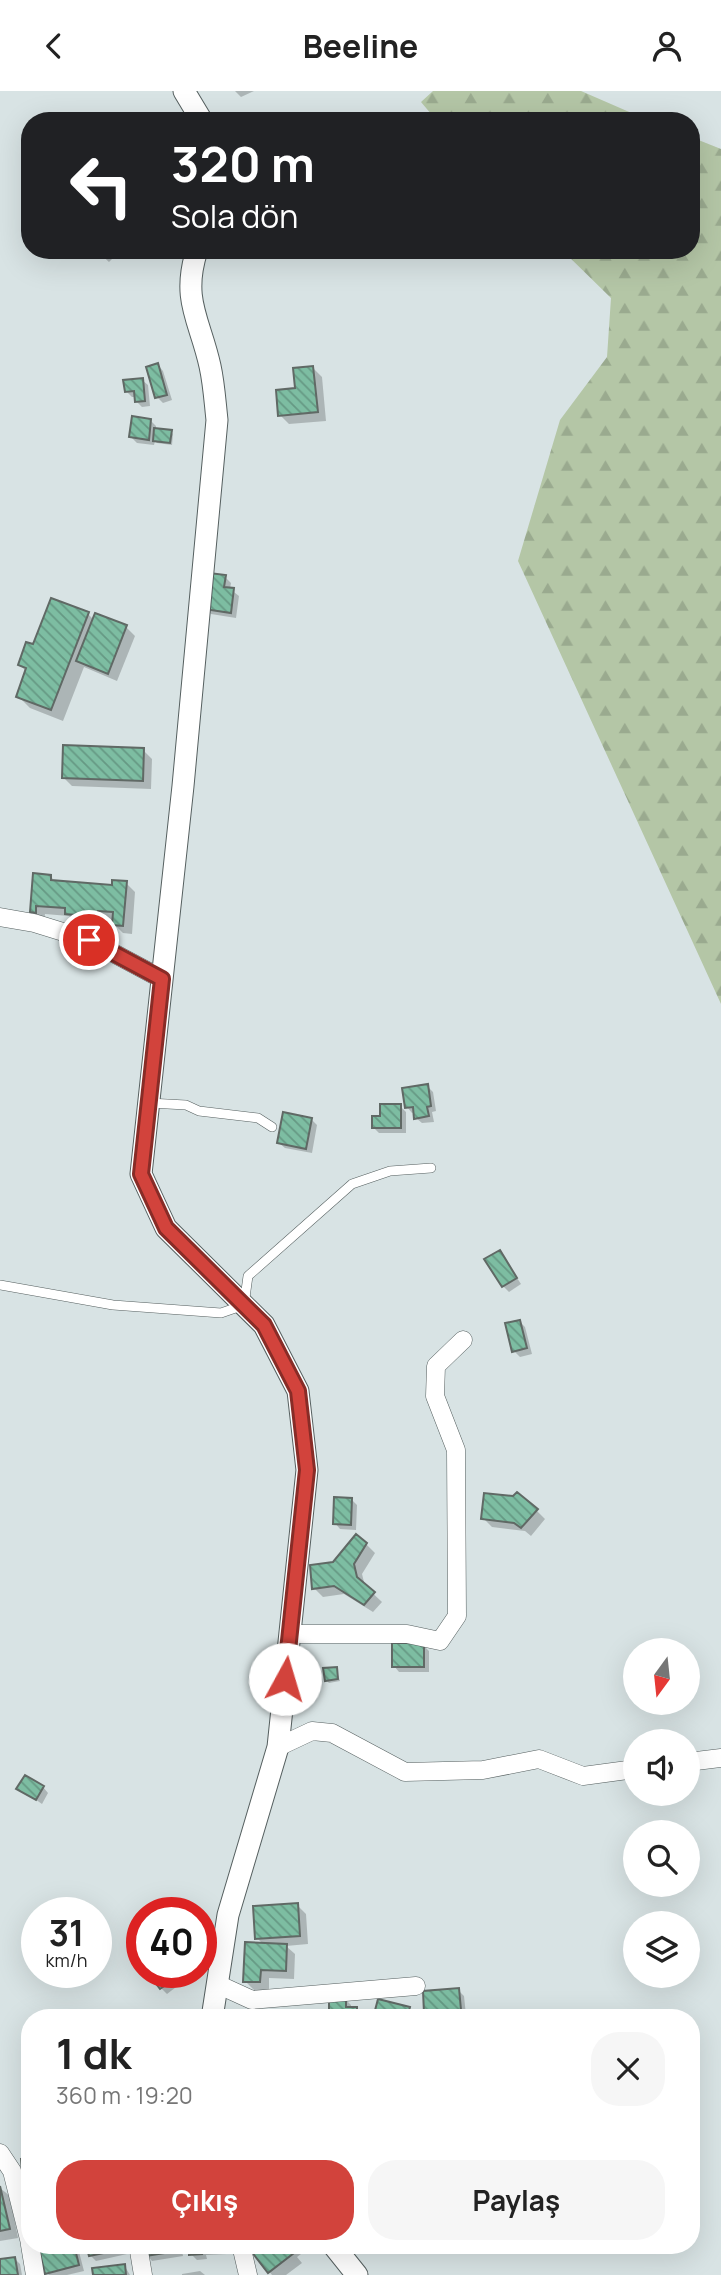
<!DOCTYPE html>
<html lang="tr">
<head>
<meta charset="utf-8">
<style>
  body { margin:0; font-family:Manrope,sans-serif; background:#f6f6f6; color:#222; height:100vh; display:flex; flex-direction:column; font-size:26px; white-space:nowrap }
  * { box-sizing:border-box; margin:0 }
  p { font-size:23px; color:#767676 }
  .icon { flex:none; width:38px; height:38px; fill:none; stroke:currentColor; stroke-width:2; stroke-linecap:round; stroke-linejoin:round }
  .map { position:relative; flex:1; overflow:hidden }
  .details { position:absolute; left:21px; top:1918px; width:679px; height:245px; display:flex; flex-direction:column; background:#fff; border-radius:28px; box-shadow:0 7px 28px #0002 }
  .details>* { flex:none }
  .top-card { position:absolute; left:21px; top:21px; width:679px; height:147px; border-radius:28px; box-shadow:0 7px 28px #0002; background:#202124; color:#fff; overflow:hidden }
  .needle { width:46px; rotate:195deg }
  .controls { position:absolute; left:623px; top:1547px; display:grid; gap:14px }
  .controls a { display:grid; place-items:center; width:77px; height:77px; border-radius:50%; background:#fff; box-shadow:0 7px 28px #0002; font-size:35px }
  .speed { position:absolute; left:21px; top:1806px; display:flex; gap:14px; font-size:35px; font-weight:700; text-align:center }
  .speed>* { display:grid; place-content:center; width:91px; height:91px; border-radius:50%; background:#fff; box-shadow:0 7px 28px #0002; line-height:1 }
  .speed small { font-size:18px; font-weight:400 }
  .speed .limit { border:10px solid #d22; background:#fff; color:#111 }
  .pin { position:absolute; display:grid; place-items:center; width:60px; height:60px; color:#fff; margin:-30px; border:4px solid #fff; border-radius:50%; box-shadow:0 2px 7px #0007 }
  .me { position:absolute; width:77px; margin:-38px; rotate:6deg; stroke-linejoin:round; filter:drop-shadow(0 0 5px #0008) }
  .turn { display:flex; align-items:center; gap:24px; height:147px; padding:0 35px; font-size:32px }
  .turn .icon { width:91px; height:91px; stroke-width:2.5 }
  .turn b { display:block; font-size:49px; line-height:60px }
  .round { display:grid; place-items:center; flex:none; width:74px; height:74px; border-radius:28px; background:#f6f6f6 }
  .head { display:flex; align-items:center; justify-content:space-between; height:119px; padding:0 35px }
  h1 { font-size:42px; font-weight:700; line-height:52px }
  .cta { display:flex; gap:14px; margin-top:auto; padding:14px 35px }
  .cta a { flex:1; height:80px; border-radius:28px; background:#d2433c; color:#fff; font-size:28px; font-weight:700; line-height:80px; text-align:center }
  .cta a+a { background:#f6f6f6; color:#222 }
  header { display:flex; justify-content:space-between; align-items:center; height:91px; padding:0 35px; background:#fff; font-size:32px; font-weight:700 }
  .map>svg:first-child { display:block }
  .forest { fill:url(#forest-firs) }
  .shadow { fill:#0003 }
  .building { fill:url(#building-back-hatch); stroke:#606965; stroke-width:2 }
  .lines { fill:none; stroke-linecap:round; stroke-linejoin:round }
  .service-casing { stroke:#555f5f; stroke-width:10 }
  .minor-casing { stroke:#555f5f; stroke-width:19 }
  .tertiary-casing { stroke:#555f5f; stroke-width:23 }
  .service { stroke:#fff; stroke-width:9 }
  .minor { stroke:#fff; stroke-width:18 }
  .tertiary { stroke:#fff; stroke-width:21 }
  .route-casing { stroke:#882c27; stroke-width:18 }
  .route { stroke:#d2433c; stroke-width:12 }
</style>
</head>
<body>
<header><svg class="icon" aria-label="back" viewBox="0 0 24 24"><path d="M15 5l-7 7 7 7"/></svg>Beeline<svg class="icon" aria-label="person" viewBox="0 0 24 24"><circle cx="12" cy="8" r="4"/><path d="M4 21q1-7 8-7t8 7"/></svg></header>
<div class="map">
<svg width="721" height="2184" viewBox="0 0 721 2184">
  <defs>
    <pattern id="forest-firs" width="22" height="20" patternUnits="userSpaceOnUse" patternTransform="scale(1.75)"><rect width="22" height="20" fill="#b4c6a6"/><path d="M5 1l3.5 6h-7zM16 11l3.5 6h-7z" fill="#9aaa8f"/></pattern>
    <pattern id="building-back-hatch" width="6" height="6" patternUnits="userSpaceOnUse" patternTransform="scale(1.75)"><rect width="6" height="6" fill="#7dbda2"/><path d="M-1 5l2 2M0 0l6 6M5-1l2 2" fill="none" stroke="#669984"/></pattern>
  </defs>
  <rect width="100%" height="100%" fill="#d8e3e4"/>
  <path class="forest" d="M433 0H581L650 30H437L421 11Z
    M691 46 721 58V913L518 470 560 329 607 266 611 207 562 159H691Z"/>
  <path class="shadow" d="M235 0H254L241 6Z
    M96 159H119L120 160 109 171Z
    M158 274 163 280 172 309 163 312 157 306Z
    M313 277 322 286 326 330 289 333 280 324Z
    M142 289 148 294 150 315 142 316 136 310V306H132L126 300Z
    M150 329 156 335V339L171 341 173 343 172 354 157 352 155 350 154 354 137 352 131 346Z
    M225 486 231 492 230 498 239 505 236 527 211 523 206 517Z
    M88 523 94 529 126 536 135 545 117 590 84 576 63 630 30 617 18 605 27 581 20 574 34 556Z
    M143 659 152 668 151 698 72 695 63 686Z
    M50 785 56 791 114 796 126 792 135 801 132 843 123 842 114 833V829L107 828 106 834 76 831 69 825 45 823 44 830 40 829 31 821Z
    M427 995 433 1001 436 1020 432 1021 434 1031 422 1032 416 1027 415 1021 412 1022 407 1016Z
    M400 1015 406 1021V1042H379L373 1036 382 1026Z
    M311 1028 317 1034 312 1062 285 1057 279 1052Z
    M500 1161 521 1193 509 1201 503 1195Z
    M520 1231 525 1236 532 1263 520 1266 514 1260Z
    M351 1408 357 1414 356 1439 340 1438 335 1432Z
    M536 1419 545 1428 531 1445 525 1440 492 1436 483 1427Z
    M366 1453 375 1462 362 1483 365 1495 382 1511 373 1521 344 1503 323 1506 314 1497 334 1472Z
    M423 1554 429 1560V1581H399L394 1575Z
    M336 1578 340 1590 329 1592 326 1589Z
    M43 1696 48 1702 42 1713 19 1697Z
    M297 1814 306 1823 308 1853 286 1855 295 1863 294 1888 269 1887V1900L254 1899 245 1890 263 1853 257 1847Z
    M178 1881 184 1890 167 1903 161 1897Z
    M458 1899 464 1905 466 1924 432 1927 426 1921Z
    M345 1908 351 1914V1918H356L362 1927H332Z
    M409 1917 415 1923 414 1927H375Z
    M0 2097 10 2105 18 2147 0 2150Z
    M59 2154H75L78 2157 84 2180 67 2184H49L47 2182Z
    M88 2154H125L127 2163 96 2170 90 2164Z
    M155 2154H181L183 2165 152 2170 147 2164Z
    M190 2154H226L227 2163 206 2164 207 2168 197 2169 191 2163Z
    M253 2154H300L305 2160 297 2166 302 2172 286 2184H272L250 2157Z
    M14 2167 20 2173 22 2184H0V2170Z
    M124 2174 130 2184H94Z
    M200 2180 205 2184H182V2183Z"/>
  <path class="building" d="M158 272 167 304 155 307 146 276Z
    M313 275 318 321 278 325 276 299 295 297 293 277Z
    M143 287 145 310 135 311 134 300 125 301 123 289Z
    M132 325 151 328 149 349 129 346Z
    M154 337 172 339 170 352 153 350Z
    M209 482 226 484 224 496 234 497 231 522 204 518Z
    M51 507 89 521 51 619 16 606 26 577 18 574 26 551 33 553Z
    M95 522 127 534 108 583 76 570Z
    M63 654 144 657 143 690 62 687Z
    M33 782 51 784V789L112 794V789L127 790 123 835 112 834 113 821 98 820V826L65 823V817L36 815V822L30 821Z
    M428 993 431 1015 427 1016 429 1025 414 1028 413 1016 405 1017 402 997Z
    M380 1013H401V1037H372V1025H380Z
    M283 1021 312 1027 306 1058 277 1052Z
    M500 1159 517 1187 502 1196 484 1168Z
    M520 1229 527 1257 512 1261 505 1232Z
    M517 1401 538 1418 521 1437 514 1432 481 1428 484 1402 513 1405Z
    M334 1406 352 1407 351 1434 333 1433Z
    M356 1443 367 1452 354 1473 357 1486 375 1501 364 1514 334 1495 312 1498 310 1474 333 1471Z
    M392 1552H424V1576H392Z
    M337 1576 338 1588 325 1590 323 1577Z
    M25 1684 44 1695 36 1709 16 1698Z
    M298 1812 300 1845 255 1848 253 1815Z
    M245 1851 287 1853 286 1880 261 1879 260 1891H243Z
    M147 1881H178L180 1884 160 1898Z
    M459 1897 461 1919 424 1922 423 1900Z
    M329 1907H346V1916H357V1927H329Z
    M378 1908 410 1916 407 1927H373Z
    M140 1919 170 1921V1927H139Z
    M30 2067V2094L23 2095 21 2068Z
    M0 2095 10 2138 0 2140Z
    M52 2154H74L79 2174 45 2183 39 2158Z
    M86 2154H122L123 2158 89 2165Z
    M143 2154H177L178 2160 145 2165Z
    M189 2154H222V2157L201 2158 202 2163 189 2164Z
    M250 2154H292L290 2156 294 2162 268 2182 248 2156Z
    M15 2166 18 2184H0V2168Z
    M125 2173 126 2184H93L92 2177Z"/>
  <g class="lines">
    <defs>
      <path id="service" d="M149 1012 186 1014 199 1020 258 1027 272 1036
        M0 1194 113 1214 221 1222 244 1214 248 1185 352 1093 390 1080 431 1077"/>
      <path id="minor" d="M0 826 34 832 89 849 162 888
        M290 1543H407L440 1550 457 1525 456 1359 435 1305 436 1275 463 1249
        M278 1656 312 1640 332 1642 405 1681 483 1679 539 1668 583 1685 635 1678
        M688 1671 721 1667
        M217 1893 252 1909 416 1895
        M0 2062 12 2080 30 2152
        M30 2154 35 2184
        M138 2154 143 2184
        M241 2154 248 2184"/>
      <path id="tertiary" d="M184 0 202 30
        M197 159C181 209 200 229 210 275 214 293 215 311 217 329L183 695 141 1083 166 1137 264 1234 298 1300 307 1379 278 1656 228 1824 212 1927
        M333 2154 357 2184"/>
    </defs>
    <use href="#service" class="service-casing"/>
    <use href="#minor" class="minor-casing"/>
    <use href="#tertiary" class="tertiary-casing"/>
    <use href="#service" class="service"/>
    <use href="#minor" class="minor"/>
    <use href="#tertiary" class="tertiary"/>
  </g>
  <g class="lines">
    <defs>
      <path id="route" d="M89 849 162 888 141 1083 166 1137 264 1234 298 1300 307 1379 285 1588"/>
    </defs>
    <use href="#route" class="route-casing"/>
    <use href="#route" class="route"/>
  </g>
</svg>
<div class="controls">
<a><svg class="needle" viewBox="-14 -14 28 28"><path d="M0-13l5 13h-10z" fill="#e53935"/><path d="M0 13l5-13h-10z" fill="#767676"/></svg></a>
<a><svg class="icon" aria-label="sound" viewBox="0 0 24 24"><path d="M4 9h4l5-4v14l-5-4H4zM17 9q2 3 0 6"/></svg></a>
<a><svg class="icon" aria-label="search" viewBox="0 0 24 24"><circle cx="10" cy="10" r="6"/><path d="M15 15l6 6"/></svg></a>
<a><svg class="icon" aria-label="layers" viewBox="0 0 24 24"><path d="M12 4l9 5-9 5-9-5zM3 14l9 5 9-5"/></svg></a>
</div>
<div class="speed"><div>31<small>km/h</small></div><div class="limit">40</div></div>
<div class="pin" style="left:89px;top:849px;background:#d93025"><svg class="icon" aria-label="arrive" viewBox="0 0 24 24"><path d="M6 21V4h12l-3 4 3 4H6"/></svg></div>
<svg class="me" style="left:285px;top:1588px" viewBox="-20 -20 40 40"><circle r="19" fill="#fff"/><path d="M0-13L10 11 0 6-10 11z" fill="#d2433c"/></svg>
<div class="top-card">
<div class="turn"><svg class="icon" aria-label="left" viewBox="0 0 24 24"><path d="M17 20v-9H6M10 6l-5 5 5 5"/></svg><div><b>320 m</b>Sola dön</div></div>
</div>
<section class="details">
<div class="head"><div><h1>1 dk</h1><p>360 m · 19:20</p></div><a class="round"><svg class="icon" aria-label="close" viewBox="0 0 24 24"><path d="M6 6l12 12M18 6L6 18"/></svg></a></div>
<div class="cta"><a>Çıkış</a><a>Paylaş</a></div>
</section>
</div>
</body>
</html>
